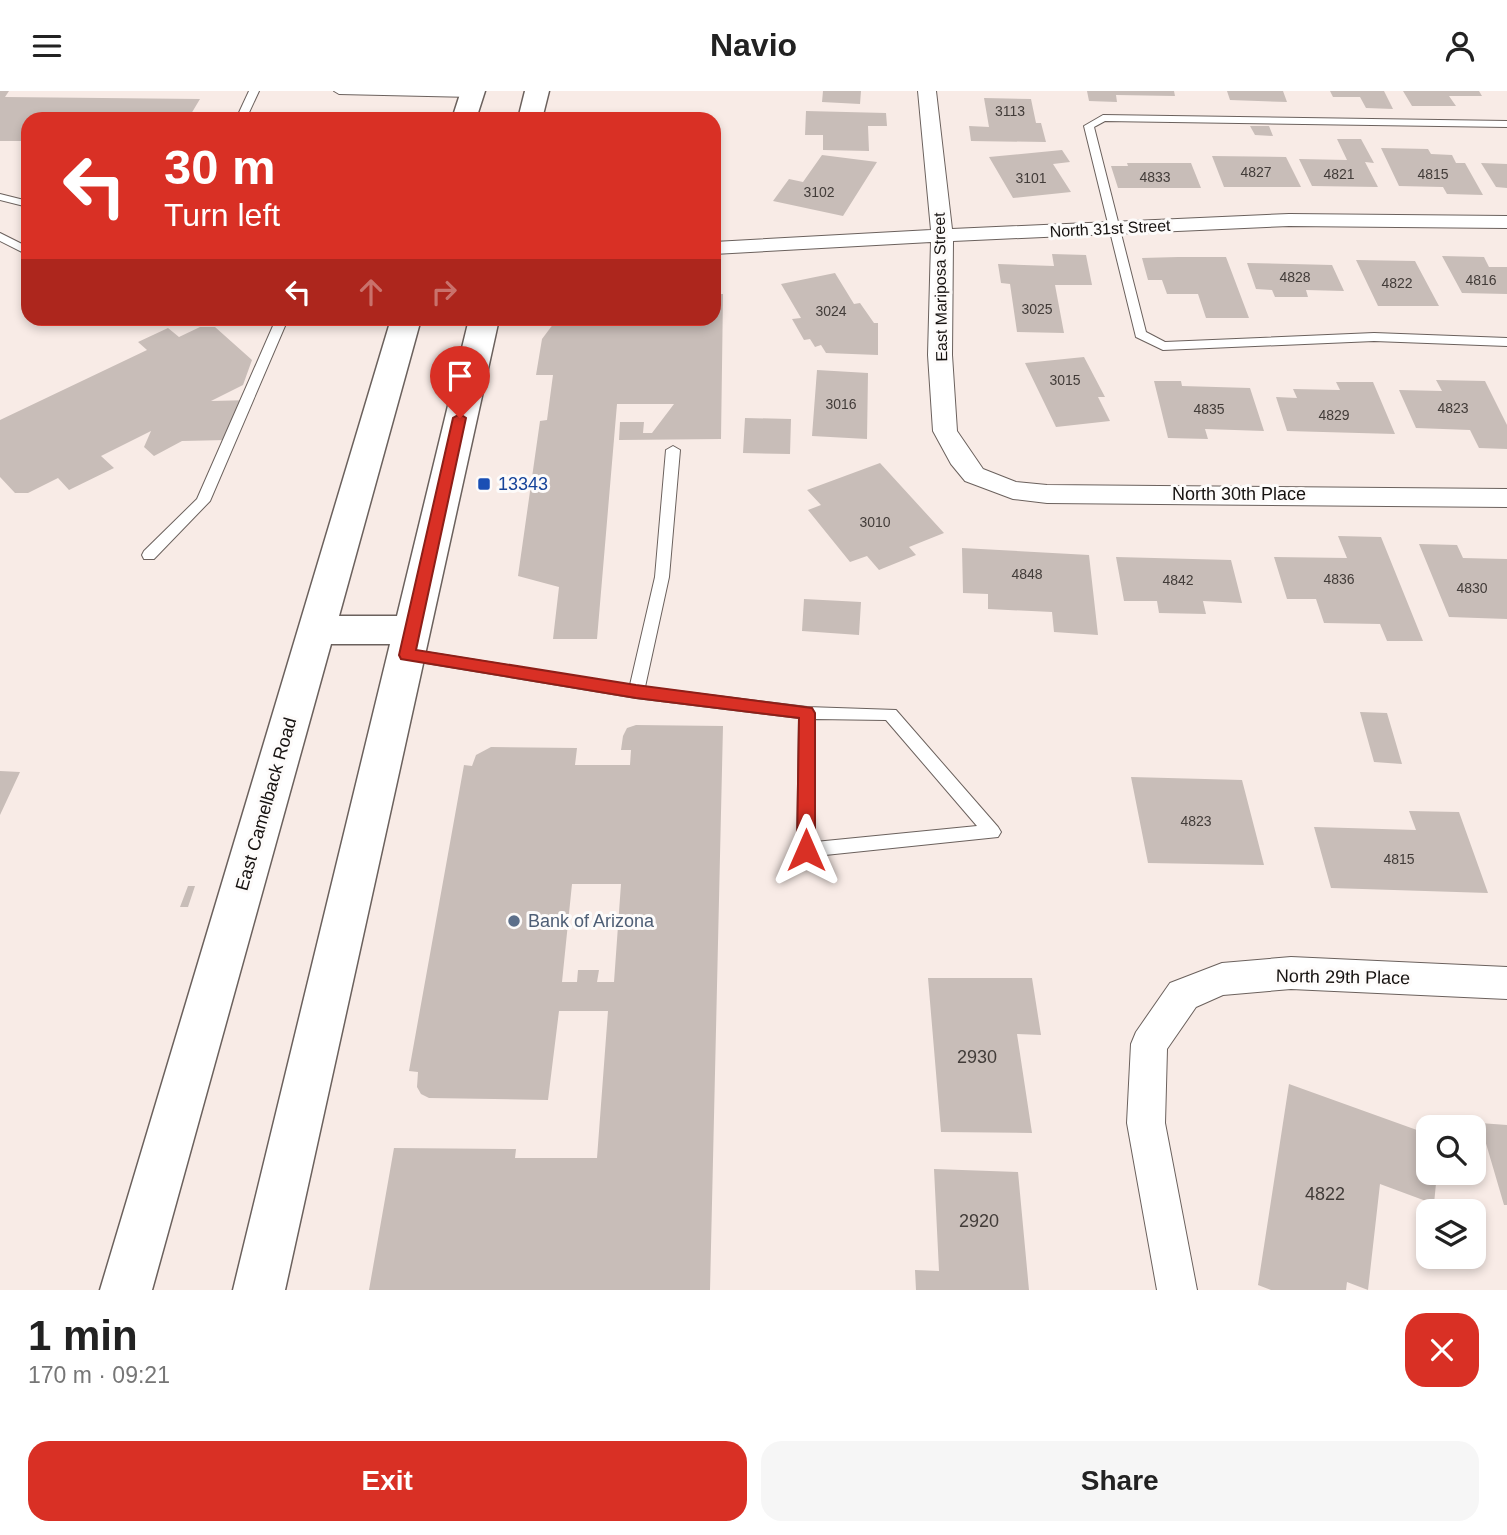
<!DOCTYPE html>
<html lang="en">
<head>
<meta charset="utf-8">
<style>
  body { margin:0; font-family:Arial,sans-serif; background:#f6f6f6; color:#222; height:100vh; display:flex; flex-direction:column; font-size:26px; white-space:nowrap }
  * { box-sizing:border-box; margin:0 }
  p { font-size:23px; color:#767676 }
  .icon { flex:none; width:38px; height:38px; fill:none; stroke:currentColor; stroke-width:2; stroke-linecap:round; stroke-linejoin:round }
  .map { position:relative; height:1199px; overflow:hidden }
  .details { display:flex; flex-direction:column; background:#fff; flex:1 }
  .details>* { flex:none }
  .guide { position:absolute; left:21px; top:21px; width:700px; height:214px; border-radius:21px; box-shadow:0 4px 10px #0003; background:#d93025; color:#fff; overflow:hidden }
  .buttons { position:absolute; left:1416px; top:1024px; display:grid; gap:14px }
  .buttons a { display:grid; place-items:center; width:70px; height:70px; border-radius:14px; background:#fff; box-shadow:0 4px 10px #0003; font-size:35px }
  .pin { position:absolute; display:grid; place-items:center; width:60px; height:60px; color:#fff; margin:-72px -30px; border-radius:50% 50% 50% 0; rotate:-45deg; box-shadow:0 0 7px #0007 }
  .pin .icon { rotate:45deg }
  .me { position:absolute; width:77px; margin:-38px; rotate:0deg; stroke-linejoin:round; filter:drop-shadow(0 0 5px #0008) }
  .turn { display:flex; align-items:center; gap:24px; height:147px; padding:0 28px; font-size:32px }
  .turn .icon { width:91px; height:91px; stroke-width:2.5 }
  .turn b { display:block; font-size:49px; line-height:60px }
  .lanes { display:flex; align-items:center; height:66px; padding:0 28px; background:#0003; justify-content:center; gap:35px; direction:ltr }
  .lanes .off { opacity:.35 }
  .round { display:grid; place-items:center; flex:none; width:74px; height:74px; border-radius:21px; background:#f6f6f6 }
  .overview { display:flex; align-items:center; justify-content:space-between; height:119px; padding:0 28px }
  h1 { font-size:42px; font-weight:700; line-height:52px }
  .primary-button { display:flex; gap:14px; margin-top:auto; padding:14px 28px }
  .primary-button a { flex:1; height:80px; border-radius:21px; background:#d93025; color:#fff; font-size:28px; font-weight:700; line-height:80px; text-align:center }
  .primary-button a+a { background:#f6f6f6; color:#222 }
  header { display:flex; justify-content:space-between; align-items:center; height:91px; padding:0 28px; background:#fff; font-size:32px; font-weight:700 }
  .map>svg:first-child { display:block }
  .building { fill:#c8bdb8; fill-rule:evenodd }
  .lines { fill:none; stroke-linecap:round; stroke-linejoin:round }
  .service-casing { stroke:#6b615d; stroke-width:2 }
  .minor-casing { stroke:#6b615d; stroke-width:2 }
  .primary-casing { stroke:#6b615d; stroke-width:3 }
  .service { fill:#fff; fill-rule:evenodd }
  .minor { fill:#fff; fill-rule:evenodd }
  .primary { fill:#fff; fill-rule:evenodd }
  .route { fill:#d93025; stroke:#8d1f18; stroke-width:2 }
  .transit-dot { fill:#1a4fb4; stroke:#fdfbfa; stroke-width:2.5 }
  .service-dot { fill:#5c6f8a; stroke:#fdfbfa; stroke-width:2.5 }
  .labels { text-anchor:middle; stroke-width:6; stroke-linejoin:round; paint-order:stroke }
  .number-label { font-size:14px; fill:#423c39 }
  .far-street-label { font-size:16px; fill:#15110f; stroke:#fdfbfa }
  .transit-label { font-size:18px; fill:#164399; stroke:#fdfbfa; text-anchor:start }
  .street-label { font-size:18px; fill:#15110f; stroke:#fdfbfa }
  .service-label { font-size:18px; fill:#4e5e75; stroke:#fdfbfa; text-anchor:start }
  .near-number-label { font-size:18px; fill:#423c39 }
</style>
</head>
<body>
<header><svg class="icon" aria-label="menu" viewBox="0 0 24 24"><path d="M4 6h16M4 12h16M4 18h16"/></svg>Navio<svg class="icon" aria-label="person" viewBox="0 0 24 24"><circle cx="12" cy="8" r="4"/><path d="M4 21q1-7 8-7t8 7"/></svg></header>
<div class="map">
<svg width="1507" height="1199" viewBox="0 0 1507 1199">
  <rect width="100%" height="100%" fill="#f8ebe6"/>
  <path class="building" d="M0 0H9L5 6 200 8 188 28H28V50H0Z
    M823 0H861L860 13 822 11Z
    M1087 0H1174L1175 5 1116 4 1117 11 1089 10Z
    M1227 0H1283L1287 11 1230 9Z
    M1330 0H1384L1393 18 1366 17 1360 6H1333Z
    M1403 0H1479L1482 5H1449L1456 15H1412Z
    M984 7 1031 8 1036 32H1041L1046 51 971 50 969 35 989 36Z
    M806 20 886 22 887 35H868L869 60 823 59V44H805Z
    M1250 35H1269L1273 45 1255 44Z
    M1337 48H1361L1374 72 1365 71 1378 96 1312 95 1299 68 1347 69Z
    M1381 57 1428 58 1431 63 1452 64 1456 72H1465L1483 104 1447 103 1443 96 1399 95Z
    M1062 59 1070 71 1053 73 1071 101 1013 107 989 66Z
    M822 64 877 71 843 125 773 110 789 88 803 91Z
    M1212 65 1286 66 1301 96H1224Z
    M1127 72H1191L1201 97H1118L1111 75H1128Z
    M1481 72 1507 73V97L1496 96Z
    M1052 163 1086 164 1092 194H1055L1064 242 1017 241 1010 193 1001 192 998 173 1054 175Z
    M1442 165 1484 166 1489 176H1507V203L1462 202Z
    M1178 166H1226L1249 227H1206L1198 203H1167L1162 189H1148L1142 167Z
    M1356 169 1415 170 1439 215H1378Z
    M1247 172 1332 174 1344 200 1306 199 1308 206H1275L1272 199 1256 198Z
    M835 182 854 213 860 212 874 232H878V264L826 262 821 254 815 256 810 248 804 249 792 228 801 227 781 193Z
    M714 203H723L721 348 619 349 620 331H644L643 342H652L674 313H617L597 548H553L559 496 518 485 540 330 547 329 553 284H536L542 248 557 228H714Z
    M200 236H215L252 269 243 294 211 310 252 309 248 323 234 330 227 349 182 350 154 365 144 356 151 340 101 365 114 377 69 399 58 387 28 402H15L0 386V329L147 259 138 251 168 237 179 246Z
    M1084 266 1105 306H1098L1110 330 1056 336 1025 272Z
    M817 279 868 282 867 348 812 345Z
    M1436 289 1485 290 1507 334V358L1479 357 1470 339 1416 337 1399 299 1442 300Z
    M1154 290H1181L1182 295 1250 297 1264 340 1205 338 1208 348 1168 347Z
    M1336 291H1373L1395 343 1287 340 1276 306 1297 307 1293 298 1340 299Z
    M745 327 791 328 790 363 743 362Z
    M880 372 944 442 909 456 916 464 879 479 867 465 850 471 808 419 821 414 807 399Z
    M1338 445 1381 446 1423 550H1387L1380 533 1324 532 1316 508H1287L1274 466 1347 467Z
    M1419 453 1457 454 1463 467 1507 468V528L1449 526Z
    M962 457 1089 464 1098 544 1054 541 1052 521 988 518V503L963 502Z
    M1116 466 1231 469 1242 512 1203 510 1206 523 1159 522 1157 510H1124Z
    M804 508 861 511 859 544 802 540Z
    M1360 621 1387 622 1402 673 1374 671Z
    M636 634 723 635 710 1199H369L394 1057 516 1058 515 1067H597L608 920H559L548 1009 429 1007 421 1003 417 996 418 981 409 980 464 674 472 675 476 664 491 656 577 657 575 674H630L631 659H621L623 645 627 637ZM572 793H621L614 891H597L599 879H578L577 891H562Z
    M0 680 20 681 0 724Z
    M1131 686 1242 689 1264 774 1148 772Z
    M1409 720 1459 721 1488 802 1331 797 1314 736 1416 739Z
    M188 795H195L188 816H180Z
    M928 887H1032L1041 944 1017 943 1032 1042 941 1041Z
    M1289 993 1428 1043V1082H1437L1434 1113 1380 1093 1368 1199 1347 1191 1346 1199H1271L1258 1194Z
    M1480 1032 1507 1034V1114H1504Z
    M934 1078 1018 1081 1029 1199H916L915 1179 939 1180Z"/>
  <g class="lines">
    <defs>
      <path id="service" d="M249 0H259L246 28H236Z
        M334 0H471L477 3 472 6 339 3Z
        M1103 24 1507 30V36L1105 30 1094 36 1146 241 1165 251 1374 242 1507 247V255L1374 250 1163 259 1136 246 1084 35Z
        M0 103 28 110V116L0 109Z
        M0 142 28 156V164L0 150Z
        M276 228H288L210 410 154 468H144L142 464 144 460 197 408Z
        M673 355 680 359 669 486 645 596 807 616 896 619 998 736 1001 741 998 746 806 766 800 764 797 759 799 627 636 607 402 568 399 564 407 558 630 594 655 486 666 359ZM815 628 886 629 977 735 815 751Z"/>
      <path id="minor" d="M918 0H936L952 138 1289 123 1507 125V137L1289 135 953 150 952 264 957 340 983 378 1016 391 1047 394 1507 398V416L1047 412 1013 408 965 390 951 373 933 340 928 264 931 151 714 163V151L931 139Z
        M1291 866 1507 876V908L1291 898 1223 904 1196 916 1167 958 1165 1032 1197 1199H1157L1127 1032 1131 953 1136 941 1170 892 1222 872Z"/>
      <path id="primary" d="M461 0H485L476 28H452Z
        M525 0H549L542 28H518Z
        M391 228H421L339 525H397L469 228H499L285 1199H233L390 553H331L152 1199H100Z"/>
    </defs>
    <use href="#service" class="service-casing"/>
    <use href="#minor" class="minor-casing"/>
    <use href="#primary" class="primary-casing"/>
    <use href="#service" class="service"/>
    <use href="#minor" class="minor"/>
    <use href="#primary" class="primary"/>
  </g>
  <path class="route" d="M460 323 466 327 416 559 636 594 812 617 815 622V759L812 765 806 767 800 765 797 759 799 627 636 607 401 568 399 564 453 327Z"/>
  <rect class="transit-dot" x="477" y="386" width="14" height="14" rx="3.5"/>
  <circle class="service-dot" cx="514" cy="830" r="7"/>
  <g class="labels">
    <g class="number-label">
      <text x="1010" y="25">3113</text>
      <text x="1256" y="86">4827</text>
      <text x="1339" y="88">4821</text>
      <text x="1433" y="88">4815</text>
      <text x="1155" y="91">4833</text>
      <text x="1031" y="92">3101</text>
      <text x="819" y="106">3102</text>
      <text x="1295" y="191">4828</text>
      <text x="1481" y="194">4816</text>
      <text x="1397" y="197">4822</text>
      <text x="1037" y="223">3025</text>
      <text x="831" y="225">3024</text>
      <text x="1065" y="294">3015</text>
      <text x="841" y="318">3016</text>
      <text x="1453" y="322">4823</text>
      <text x="1209" y="323">4835</text>
      <text x="1334" y="329">4829</text>
      <text x="875" y="436">3010</text>
      <text x="1027" y="488">4848</text>
      <text x="1339" y="493">4836</text>
      <text x="1178" y="494">4842</text>
      <text x="1472" y="502">4830</text>
      <text x="1196" y="735">4823</text>
      <text x="1399" y="773">4815</text>
    </g>
    <g class="far-street-label">
      <text transform="translate(1110 137) rotate(-3)" y="6">North 31st Street</text>
      <text transform="translate(940 196) rotate(-91)" y="6">East Mariposa Street</text>
    </g>
    <g class="transit-label">
      <text x="498" y="399">13343</text>
    </g>
    <g class="street-label">
      <text x="1239" y="409">North 30th Place</text>
      <text transform="translate(266 713) rotate(-74)" y="6">East Camelback Road</text>
      <text transform="translate(1343 886) rotate(1)" y="6">North 29th Place</text>
    </g>
    <g class="service-label">
      <text x="528" y="836">Bank of Arizona</text>
    </g>
    <g class="near-number-label">
      <text x="977" y="972">2930</text>
      <text x="1325" y="1109">4822</text>
      <text x="979" y="1136">2920</text>
    </g>
  </g>
</svg>
<div class="buttons">
<a><svg class="icon" aria-label="search" viewBox="0 0 24 24"><circle cx="10" cy="10" r="6"/><path d="M15 15l6 6"/></svg></a>
<a><svg class="icon" aria-label="layers" viewBox="0 0 24 24"><path d="M12 4l9 5-9 5-9-5zM3 14l9 5 9-5"/></svg></a>
</div>
<div class="pin" style="left:460px;top:327px;background:#d93025"><svg class="icon" aria-label="arrive" viewBox="0 0 24 24"><path d="M6 21V4h12l-3 4 3 4H6"/></svg></div>
<svg class="me" style="left:806px;top:759px" viewBox="-20 -20 40 40"><path d="M0-17L14 15 0 8-14 15z" fill="#d93025" stroke="#fff" stroke-width="4"/></svg>
<div class="guide">
<div class="turn"><svg class="icon" aria-label="left" viewBox="0 0 24 24"><path d="M17 20v-9H6M10 6l-5 5 5 5"/></svg><div><b>30 m</b>Turn left</div></div>
<div class="lanes"><svg class="icon" aria-label="left" viewBox="0 0 24 24"><path d="M17 20v-9H6M10 6l-5 5 5 5"/></svg><svg class="icon off" aria-label="ahead" viewBox="0 0 24 24"><path d="M12 20V5M6 11l6-6 6 6"/></svg><svg class="icon off" aria-label="right" viewBox="0 0 24 24"><path d="M7 20v-9h11M14 6l5 5-5 5"/></svg></div>
</div>
</div>
<section class="details">
<div class="overview"><div><h1>1 min</h1><p>170 m · 09:21</p></div><a class="round" style="background:#d93025;color:#fff"><svg class="icon" aria-label="close" viewBox="0 0 24 24"><path d="M6 6l12 12M18 6L6 18"/></svg></a></div>
<div class="primary-button"><a>Exit</a><a>Share</a></div>
</section>
</body>
</html>
